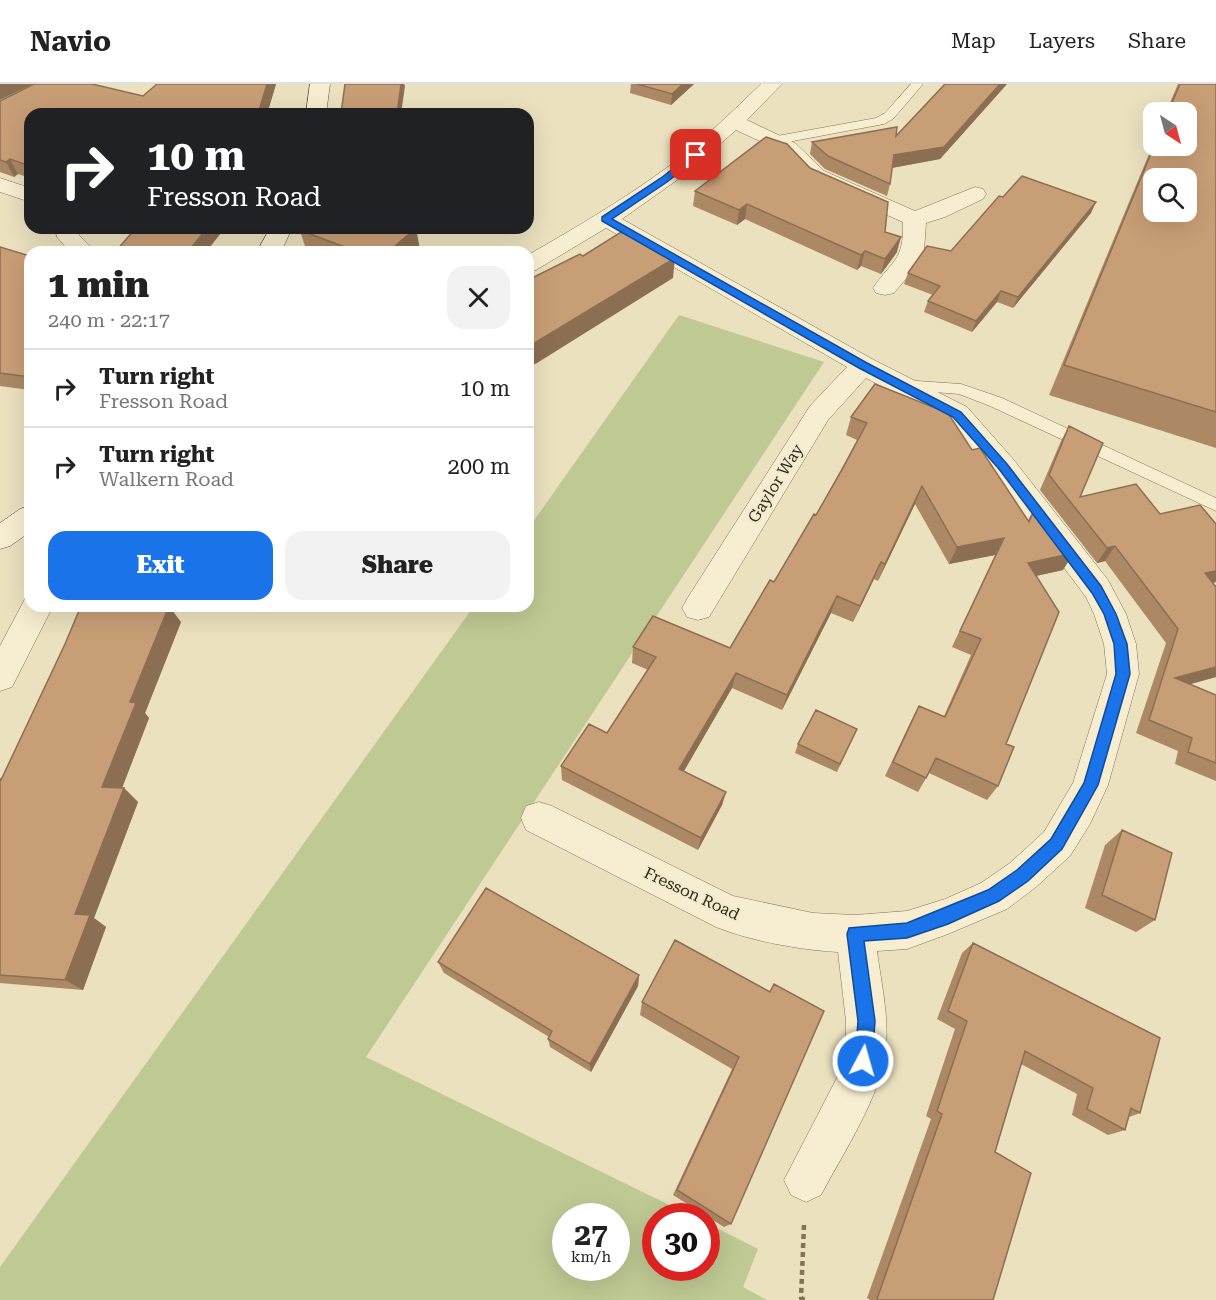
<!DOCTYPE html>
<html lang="en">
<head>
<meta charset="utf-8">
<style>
  body { margin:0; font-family:"Roboto Serif",serif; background:#f2f2f2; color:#222; height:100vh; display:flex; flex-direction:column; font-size:22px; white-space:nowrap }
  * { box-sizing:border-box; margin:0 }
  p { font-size:20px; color:#767676 }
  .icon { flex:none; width:33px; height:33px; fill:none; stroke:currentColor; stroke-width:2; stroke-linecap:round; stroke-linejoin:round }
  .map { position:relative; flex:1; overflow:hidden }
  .drawer { position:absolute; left:24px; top:162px; width:510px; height:366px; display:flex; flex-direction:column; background:#fff; border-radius:18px; box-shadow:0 6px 24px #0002 }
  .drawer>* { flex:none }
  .banner { position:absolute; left:24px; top:24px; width:510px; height:126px; border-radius:18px; box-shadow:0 6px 24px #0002; background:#202124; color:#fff; overflow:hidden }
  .needle { width:39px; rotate:144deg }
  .tools { position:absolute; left:1143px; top:18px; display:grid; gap:12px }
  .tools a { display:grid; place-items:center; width:54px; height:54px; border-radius:12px; background:#fff; box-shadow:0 6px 24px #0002; font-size:30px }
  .speed { position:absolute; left:552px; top:1119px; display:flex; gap:12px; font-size:30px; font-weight:700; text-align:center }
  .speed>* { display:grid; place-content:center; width:78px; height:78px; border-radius:50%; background:#fff; box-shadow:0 6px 24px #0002; line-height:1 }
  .speed small { font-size:15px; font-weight:400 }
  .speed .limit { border:9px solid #d22; background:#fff; color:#111 }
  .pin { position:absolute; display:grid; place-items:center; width:51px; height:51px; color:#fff; margin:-26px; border-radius:12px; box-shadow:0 3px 9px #0006 }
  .me { position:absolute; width:66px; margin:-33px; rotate:6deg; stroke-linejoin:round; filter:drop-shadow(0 0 4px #0008) }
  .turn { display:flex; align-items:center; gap:21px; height:126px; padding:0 24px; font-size:27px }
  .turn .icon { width:78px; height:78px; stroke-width:2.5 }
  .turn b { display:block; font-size:42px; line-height:51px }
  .round { display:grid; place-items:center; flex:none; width:63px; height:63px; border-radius:18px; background:#f2f2f2 }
  .head { display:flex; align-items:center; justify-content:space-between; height:102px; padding:0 24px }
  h1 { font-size:36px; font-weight:800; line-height:45px }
  .button { display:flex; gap:12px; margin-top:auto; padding:12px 24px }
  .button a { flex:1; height:69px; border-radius:18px; background:#1a73e8; color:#fff; font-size:24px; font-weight:800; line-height:69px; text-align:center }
  .button a+a { background:#f2f2f2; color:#222 }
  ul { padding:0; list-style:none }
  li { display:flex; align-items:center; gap:18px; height:78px; padding:0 24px; border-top:2px solid #e0e0e0 }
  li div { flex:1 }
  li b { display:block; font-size:22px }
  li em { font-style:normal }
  header { display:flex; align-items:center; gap:36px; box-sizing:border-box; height:84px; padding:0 30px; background:#fff; border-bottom:2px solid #e0e0e0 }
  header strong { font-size:28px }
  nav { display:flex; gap:33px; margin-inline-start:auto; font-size:21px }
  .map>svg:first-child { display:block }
  .green { fill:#bfc993; fill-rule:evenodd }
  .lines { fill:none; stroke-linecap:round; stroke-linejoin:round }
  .lane-casing { stroke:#837258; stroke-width:1 }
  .street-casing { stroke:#837258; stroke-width:1 }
  .secondary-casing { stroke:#65533b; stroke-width:1 }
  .path { stroke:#837258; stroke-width:4.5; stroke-dasharray:5 4; stroke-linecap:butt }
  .lane { fill:#f7eed1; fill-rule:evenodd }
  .street { fill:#f7eed1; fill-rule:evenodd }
  .secondary { fill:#f7eed1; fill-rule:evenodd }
  .wall { fill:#ac8865 }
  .shaded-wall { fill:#8c6f53 }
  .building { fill:#c89e76; stroke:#8c6f53; stroke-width:1.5; fill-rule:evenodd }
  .route { fill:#1a73e8; stroke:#114b97; stroke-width:1.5 }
  .labels { text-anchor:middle; stroke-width:4.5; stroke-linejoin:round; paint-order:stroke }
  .street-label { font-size:16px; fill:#33291c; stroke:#f3ebce }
</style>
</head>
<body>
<header>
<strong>Navio</strong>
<nav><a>Map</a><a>Layers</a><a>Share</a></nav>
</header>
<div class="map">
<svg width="1216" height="1216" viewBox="0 0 1216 1216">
  <rect width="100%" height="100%" fill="#ebe1bf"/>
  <path class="green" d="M679 231 824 278 366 973 692 1132H656V1184H706L707 1139 758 1165 743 1203 767 1216H0V1183L474 522H528V445ZM566 1132H616V1184H566Z"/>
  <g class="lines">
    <defs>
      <path id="lane" d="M911 0H923L893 35 884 40 777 60 771 56 777 52 876 34 885 29Z
        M902 296 961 300 1002 314 1216 414V427L990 322 959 310 897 305 894 301 897 297Z"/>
      <path id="street" d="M761 0H782L747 36 795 59 824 87 915 127 975 103 983 105 986 110 983 115 945 133 926 139 924 167 914 185 894 209 885 211 876 209 873 204C892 176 904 178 903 138L808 97 781 67 736 46 687 89 622 135 872 275 967 323 1013 375 1108 496 1126 530 1136 560 1139 590 1108 701 1090 740 1070 772 1036 803 1007 825 948 850 907 865 877 867C881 898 889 932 886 964 882 1011 843 1069 821 1111L806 1118 791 1111 784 1096 841 986 846 963V937L838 868C800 866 751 857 716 843L526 746 521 734 526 722 539 718 552 722 733 812 813 829 855 831 907 827 945 815 981 799 1010 779 1044 748 1073 699 1107 590 1104 560 1094 530 1086 513 993 389 947 337 866 294 828 336 709 533 698 536 687 533 682 524 687 515 810 322 847 283 606 144 536 186 528 188V171C577 143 626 114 672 80 703 56 732 28 761 0Z
        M0 94 30 104V118L0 108Z
        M55 144H77L79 151 95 168H70L57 153Z
        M30 512V522H53L12 603 0 607V562L26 513Z"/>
      <path id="secondary" d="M310 0H330L326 30H306Z
        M270 144H292L281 168H257Z
        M30 422V448L10 462 0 465V439L20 425Z"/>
    </defs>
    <use href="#lane" class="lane-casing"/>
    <use href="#street" class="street-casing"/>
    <use href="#secondary" class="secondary-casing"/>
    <path class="path" d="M804 1141 801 1214 805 1216"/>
    <use href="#lane" class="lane"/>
    <use href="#street" class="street"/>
    <use href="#secondary" class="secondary"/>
  </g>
  <path class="wall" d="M276 0 267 30H30V94L18 90 14 93 0 88V17L143 12Z
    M631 0H694L671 21 630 9Z
    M945 0H1007L940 75 892 84 890 100 887 112 825 85 810 70 812 58 896 52Z
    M1178 0H1216V364L1049 311 1154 58V62H1186V28H1166Z
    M810 84 885 148 897 168 881 190 861 182 857 186 745 135 737 141 693 122 695 107Z
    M1003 113 1091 129 1013 224 997 218 972 248 924 228 928 217 933 211 904 200 908 189 951 167Z
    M299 144H415L420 166 418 168H315V166L305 162Z
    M0 163 30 172V306L0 302Z
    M851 333 972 366 1028 436 1037 420 1063 486 1036 492 998 702 987 716 929 689 918 708 885 692 911 637 919 622 944 632 971 571 952 563 995 471 949 480 915 420 878 497 874 495 853 538 831 529 782 626 732 604 684 687 726 708 722 721 698 766 562 696 561 682 607 649 648 586 632 579 633 563 730 564 774 498 816 431 857 356 846 351Z
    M1069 342 1080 413 1160 430 1216 440V498L1213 499 1216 503V593L1190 600 1216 611V697L1175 680 1178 667 1136 649 1166 559 1105 477 1097 479 1040 406 1061 357Z
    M181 538 145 629 149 634 122 704H124L138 718 94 834 106 843 83 906 0 899V695Z
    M857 645 837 688 795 669 798 660Z
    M1122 746 1155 836 1136 848 1085 824 1105 761Z
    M973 859 1140 1029 1129 1033 1125 1046 1108 1051 1072 1031 1077 1010 1021 980 995 1068 993 1216H870L867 1214 931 1035 926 1032 955 945 937 935 962 869Z
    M438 878 639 891 638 902 591 988 550 963 548 955 549 953 444 889Z
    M774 900 731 1140 724 1143 673 1111 732 985 640 931 642 918 769 908Z"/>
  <path class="shaded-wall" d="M0 0H33L0 16Z
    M267 0H276L267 30H258Z
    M401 0H404L405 2 401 30H397Z
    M683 0H694L671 21 672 10Z
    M1000 0H1007L940 75 891 84 894 71Z
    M10 75 18 90 14 93 6 78Z
    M1096 118 1091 129 1013 224 1018 213Z
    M747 120 745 135 737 141 739 126Z
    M207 144H225L206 168H188Z
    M416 144 420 166 418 168H388Z
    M901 153 897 168 881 190 885 175Z
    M865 167 861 182 857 186 861 171Z
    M675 174 673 194 537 279 528 283V263Z
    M1001 207 997 218 972 248 976 237Z
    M922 402 915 420 878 497 885 480Z
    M1004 454 995 471 949 480 957 463Z
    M1115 462 1105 477 1097 479 1107 464Z
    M1074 469 1063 486 1017 496 1028 479Z
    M881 478 874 495 853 538 860 522Z
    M1216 487V498L1193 504 1205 489Z
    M837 512 831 529 782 626 787 611Z
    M169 522 181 538 145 629 149 634 117 717 102 703 130 618Z
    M1216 583V593L1162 608 1175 594Z
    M736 589 732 604 677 699 679 685Z
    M124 704 138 718 94 834 106 843 83 906 65 896 75 830Z
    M726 708 722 721 698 766 701 754Z
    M639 891 638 902 591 988 590 980Z"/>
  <path class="building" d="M34 0H92L143 12 157 0H267L258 30H30V82L10 75 6 78 0 76V17Z
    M345 0H401L397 30H341Z
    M637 0H683L672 10Z
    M945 0H1000L944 63 894 71 890 100 828 72 812 58 897 43 896 52Z
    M1180 0H1216V328L1064 281 1154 62H1186V28H1168ZM1154 94H1186V128H1154Z
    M766 53 787 60 810 84 888 118 885 148 901 153 885 175 865 167 861 171 747 120 739 126 695 107Z
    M1022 92 1096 118 1018 213 1001 207 976 237 928 217 940 202 908 189 927 162 951 167 999 112 1003 113Z
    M136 144H207L188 168H115Z
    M307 144H416L388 168H358L310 150 314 147Z
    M621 148 629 152 632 150 675 174 528 263V196L580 170 583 172Z
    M0 163 30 172V293L0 289Z
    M875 300 948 329 972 366 980 364 1029 438 1037 420 1074 469 1028 479 1059 528 1006 660 1014 663 998 702 936 674 926 694 893 678 919 622 945 633 981 555 960 547 1004 454 957 463 922 402 885 480 881 478 860 522 837 512 787 611 736 589 679 685 726 708 701 754 561 682 589 640 607 649 656 573 633 563 653 532 730 564 770 496 774 498 814 430 816 431 843 384 867 339 851 333Z
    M1069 342 1103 359 1080 413 1136 400 1160 430 1200 421 1216 440V487L1205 489 1216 503V583L1175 594 1216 611V679L1188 668 1192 654 1149 636 1178 545 1115 462 1107 464 1049 391Z
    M81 522H169L130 618 136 619 102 703 124 704 75 830 90 831 65 896 0 891V695L1 696 65 560Z
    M816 626 857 645 840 680 798 660Z
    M1122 746 1172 769 1155 836 1102 811Z
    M486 804 639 891 590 980 548 955 552 947 438 878Z
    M675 856 770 908 774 900 824 927 731 1140 677 1106 739 973 642 918Z
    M973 859 1160 954 1140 1029 1131 1024 1125 1046 1087 1025 1093 1004 1025 967 995 1068 1031 1089 993 1216H879L877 1215 942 1030 937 1027 967 937 948 927Z"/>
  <path class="route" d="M693 69 701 71 667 98 612 135 867 279 961 328 1007 380 1101 502 1116 530 1127 560 1130 590 1098 701 1062 765 1028 797 999 817 948 840 907 854 864 857 875 937 872 977 869 983 863 985 857 983 855 977 858 937 847 850 849 844 907 839 988 806 1017 786 1051 755 1084 699 1116 590 1114 560 1104 530 1092 509 999 385 953 333 859 284 602 137V133L661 94Z"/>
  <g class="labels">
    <g class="street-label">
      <text transform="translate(775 399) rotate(-58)" y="6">Gaylor Way</text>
      <text transform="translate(692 809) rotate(25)" y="6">Fresson Road</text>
    </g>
  </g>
</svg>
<div class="tools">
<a><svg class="needle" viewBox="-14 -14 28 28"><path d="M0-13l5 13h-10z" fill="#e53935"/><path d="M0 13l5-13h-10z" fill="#767676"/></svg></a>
<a><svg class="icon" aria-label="search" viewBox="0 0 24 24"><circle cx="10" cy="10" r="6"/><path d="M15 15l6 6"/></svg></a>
</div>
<div class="speed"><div>27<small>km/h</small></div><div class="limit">30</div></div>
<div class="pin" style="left:696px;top:71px;background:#d93025"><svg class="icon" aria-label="arrive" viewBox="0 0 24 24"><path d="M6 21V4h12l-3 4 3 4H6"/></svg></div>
<svg class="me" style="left:863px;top:977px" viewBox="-20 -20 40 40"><circle r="17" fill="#1a73e8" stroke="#fff" stroke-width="3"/><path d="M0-11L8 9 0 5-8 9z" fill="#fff"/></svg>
<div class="banner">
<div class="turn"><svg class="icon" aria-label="right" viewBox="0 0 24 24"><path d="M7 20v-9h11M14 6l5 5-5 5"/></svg><div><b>10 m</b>Fresson Road</div></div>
</div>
<section class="drawer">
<div class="head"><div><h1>1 min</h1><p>240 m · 22:17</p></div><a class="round"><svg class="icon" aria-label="close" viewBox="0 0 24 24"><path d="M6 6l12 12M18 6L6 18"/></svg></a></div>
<ul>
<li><svg class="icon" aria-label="right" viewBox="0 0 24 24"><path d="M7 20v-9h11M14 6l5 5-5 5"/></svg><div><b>Turn right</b><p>Fresson Road</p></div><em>10 m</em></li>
<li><svg class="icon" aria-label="right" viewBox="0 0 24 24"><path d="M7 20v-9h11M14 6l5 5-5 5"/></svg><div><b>Turn right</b><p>Walkern Road</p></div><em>200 m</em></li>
</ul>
<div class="button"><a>Exit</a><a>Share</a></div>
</section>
</div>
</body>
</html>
